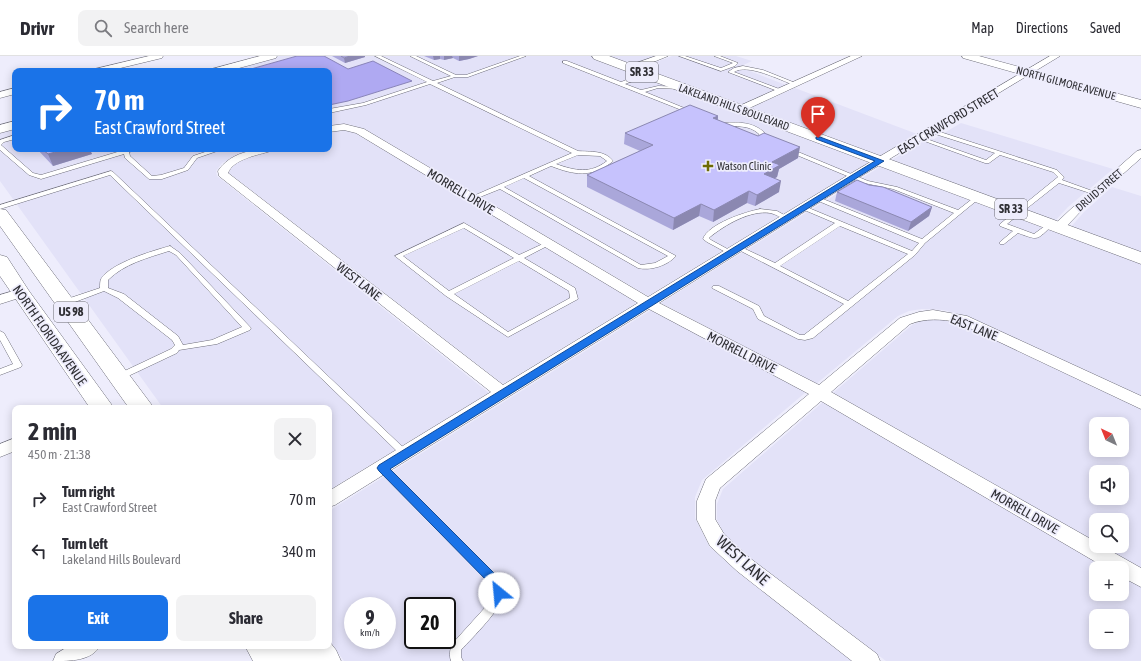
<!DOCTYPE html>
<html lang="en">
<head>
<meta charset="utf-8">
<style>
  body { margin:0; font-family:"Asap Condensed",sans-serif; background:#f2f2f3; color:#2b2b33; height:100vh; display:flex; flex-direction:column; font-size:15px; white-space:nowrap }
  * { box-sizing:border-box; margin:0 }
  p { font-size:13px; color:#7c7c81 }
  .icon { flex:none; width:22px; height:22px; fill:none; stroke:currentColor; stroke-width:2; stroke-linecap:round; stroke-linejoin:round }
  .map { position:relative; flex:1; overflow:hidden }
  .sheet { position:absolute; left:12px; top:349px; width:320px; height:244px; display:flex; flex-direction:column; background:#fff; border-radius:8px; box-shadow:0 2px 10px #0003 }
  .sheet>* { flex:none }
  .top-card { position:absolute; left:12px; top:12px; width:320px; height:84px; border-radius:8px; box-shadow:0 2px 10px #0003; background:#1a73e8; color:#fff; overflow:hidden }
  .needle { width:26px; rotate:317deg }
  .fabs { position:absolute; left:1089px; top:361px; display:grid; gap:8px }
  .fabs a { display:grid; place-items:center; width:40px; height:40px; border-radius:8px; background:#fff; box-shadow:0 2px 10px #0003; font-size:20px }
  .speed { position:absolute; left:344px; top:541px; display:flex; gap:8px; font-size:20px; font-weight:700; text-align:center }
  .speed>* { display:grid; place-content:center; width:52px; height:52px; border-radius:50%; background:#fff; box-shadow:0 2px 10px #0003; line-height:1 }
  .speed small { font-size:10px; font-weight:400 }
  .speed .limit { border:2px solid #111; border-radius:6px; background:#fff; color:#111 }
  .pin { position:absolute; display:grid; place-items:center; width:34px; height:34px; color:#fff; margin:-41px -17px; border-radius:50% 50% 50% 0; rotate:-45deg; box-shadow:0 0 4px #0007 }
  .pin .icon { rotate:45deg }
  .me { position:absolute; width:44px; margin:-22px; rotate:332deg; stroke-linejoin:round; filter:drop-shadow(0 0 3px #0008) }
  .turn { display:flex; align-items:center; gap:14px; height:84px; padding:0 16px; font-size:18px }
  .turn .icon { width:52px; height:52px; stroke-width:2.5 }
  .turn b { display:block; font-size:28px; line-height:34px }
  .round { display:grid; place-items:center; flex:none; width:42px; height:42px; border-radius:8px; background:#f2f2f3 }
  .summary { display:flex; align-items:center; justify-content:space-between; height:68px; padding:0 16px }
  h1 { font-size:24px; font-weight:700; line-height:30px }
  .button { display:flex; gap:8px; margin-top:auto; padding:8px 16px }
  .button a { flex:1; height:46px; border-radius:8px; background:#1a73e8; color:#fff; font-size:16px; font-weight:700; line-height:46px; text-align:center }
  .button a+a { background:#f2f2f3; color:#2b2b33 }
  ul { padding:0; list-style:none }
  li { display:flex; align-items:center; gap:12px; height:52px; padding:0 16px }
  li div { flex:1 }
  li b { display:block; font-size:15px }
  li em { font-style:normal }
  header { display:flex; align-items:center; gap:24px; box-sizing:border-box; height:56px; padding:0 20px; background:#fff; border-bottom:1px solid #e1e1e2 }
  header strong { font-size:19px }
  nav { display:flex; gap:22px; margin-inline-start:auto; font-size:14px }
  .search { width:280px; height:36px; background:#f2f2f3; display:flex; align-items:center; gap:10px; box-sizing:border-box; padding:0 14px; border-radius:8px; color:#7c7c81; font-size:15px }
  .map>svg:first-child { display:block }
  .built { fill:#e3e2f8; fill-rule:evenodd }
  .water { fill:#afa9f2; stroke:#8984b9 }
  .lines { fill:none; stroke-linecap:round; stroke-linejoin:round }
  .service-casing { stroke:#6d6d79; stroke-width:1 }
  .minor-casing { stroke:#6d6d79; stroke-width:1 }
  .tertiary-casing { stroke:#6d6d79; stroke-width:1 }
  .primary-casing { stroke:#6d6d79; stroke-width:1 }
  .service { fill:#fff; fill-rule:evenodd }
  .minor { fill:#fff; fill-rule:evenodd }
  .tertiary { fill:#fff; fill-rule:evenodd }
  .primary { fill:#fff; fill-rule:evenodd }
  .wall { fill:#aaa7da }
  .shaded-wall { fill:#8b88b1 }
  .building { fill:#c6c2fd; stroke:#8b88b1 }
  .route { fill:#1a73e8; stroke:#114b97 }
  .poi-dot { fill:#6d6a05; stroke:#eeedfc; stroke-width:1.5 }
  .labels { text-anchor:middle; stroke-width:3.5; stroke-linejoin:round; paint-order:stroke }
  .far-street-label { font-size:11px; fill:#2f2f34; stroke:#eeedfc }
  .far-poi-label { font-size:11px; fill:#2f2f34; stroke:#eeedfc; text-anchor:start }
  .shield { fill:#eeedfc; stroke:#686870; stroke-width:1 }
  .shield-label { font-size:12px; font-weight:bold; fill:#2f2f34 }
  .street-label { font-size:13px; fill:#2f2f34; stroke:#eeedfc }
  .near-street-label { font-size:16px; fill:#2f2f34; stroke:#eeedfc }
</style>
</head>
<body>
<header>
<strong>Drivr</strong>
<div class="search"><svg class="icon" aria-label="search" viewBox="0 0 24 24"><circle cx="10" cy="10" r="6"/><path d="M15 15l6 6"/></svg>Search here</div>
<nav><a>Map</a><a>Directions</a><a>Saved</a></nav>
</header>
<div class="map">
<svg width="1141" height="605" viewBox="0 0 1141 605">
  <rect width="100%" height="100%" fill="#eeedfc"/>
  <path class="built" d="M280 0H297L244 15H224Z
    M324 0H592L871 105 648 240 364 73 349 68 329 70V49L348 45 412 25 373 5 348 13Z
    M604 0H656L630 10Z
    M672 0H736L752 5 739 11 786 29 739 50 638 13Z
    M795 32 917 78 878 101 748 53Z
    M961 67 1113 113 1068 151 1054 166 890 105 929 82 934 83Z
    M15 71V93H258L232 102 222 107 216 115 217 120 489 337 329 434V352H163L0 125V75Z
    M344 73 355 77 638 246 503 328 229 117 232 110 240 105 276 93H329V75Z
    M883 109 1141 205V341L962 259 944 254 922 253 909 255 898 260 816 328 661 247Z
    M1112 131 1141 140V198L1070 172 1084 156Z
    M651 254 806 336 702 424 695 441V462L709 490 737 515 853 605H344L329 584V455ZM353 550H387V584H353ZM413 550H447V584H413Z
    M932 263 946 264 961 268 1141 352V513L1100 490H1122V464H1096V488L833 337 912 269 921 265ZM1096 368H1122V394H1096ZM1096 416H1122V442H1096Z
    M823 346 1108 512H1096V538H1122V520L1141 531V605H886L751 503 726 481 717 464V448L723 433ZM1096 560H1122V586H1096Z"/>
  <path class="water" d="M297 0H324L348 13 373 5 412 25 348 45 329 49V15H244Z"/>
  <g class="lines">
    <defs>
      <path id="service" d="M375 0H381L433 25 451 20 410 0H416L456 19H466L520 0H526L468 21H455L437 27 578 95C590 96 605 94 613 105L612 106C591 122 574 119 551 110L529 120 676 200C667 210 650 215 638 212L500 133 475 143H471V141L572 97 430 28 366 49 329 57V53L363 47 427 26ZM578 99 600 100 607 105C590 118 576 115 556 108ZM524 122 668 200 655 207 641 209 504 131Z
        M679 0H685L721 12 733 7 714 0H720L738 7 735 10 721 15Z
        M563 5H567L621 26 645 17H649V19L625 28 641 34 658 30 683 31V32L681 33 658 32 645 36 694 56 689 57 563 7Z
        M743 10 763 14 798 28 794 29C780 24 747 7 734 16L782 34V35L780 36 728 16 734 12Z
        M725 67C739 66 752 66 764 76L766 84 761 85 759 78C748 68 737 71 723 70V68Z
        M931 73 1057 114 1064 121 1062 124 1098 137 1095 139 1093 138 1059 127 1007 168 1034 178 1049 167H1053V169C1036 184 1040 185 1018 177L1004 188H1000V186L1013 175 1000 170V168L1058 121 1053 116 1000 99 989 107H985L916 82 921 81 986 104 995 97 929 76 928 75Z
        M15 79V83L4 86 1 89 33 117 41 119 124 94 143 93 129 96 130 100 152 120 161 119 184 112 193 100 214 93H223L197 102 188 114 162 123H149L125 102 124 98 41 123 29 119 0 94V84Z
        M787 93H791L868 125 897 131 958 154 976 140 978 139 981 141 925 187 915 199 813 282 805 284 798 283 758 263 753 253 712 232 713 230H719L759 250 764 260 800 279H804L844 248 737 193V191H741L775 207 835 167 802 153 801 152 804 150 912 195 919 187 816 144 815 143 818 141 922 183 954 157 893 133 864 127 787 95ZM840 170 908 198 848 245 780 210Z
        M111 115 113 116 408 396 410 398 408 400 405 401 402 400 110 119 0 153V149Z
        M760 153 777 155 790 162 787 164C781 162 776 158 770 157 750 154 725 169 710 181L709 182 711 184 733 196V198L731 199 707 186 703 183C708 168 745 156 760 153Z
        M464 167 519 199 547 186H551V188L524 202 575 232 578 243 508 281 446 240 395 200ZM464 172 514 202 449 235 403 200ZM519 205 569 235 570 242 508 276 454 238Z
        M170 190 180 197 251 272 250 274 217 288 179 294 177 297 122 323H116L115 321 116 319 171 293 175 289 172 284 118 242 104 235 67 249H64L60 247 61 245 100 232C100 229 100 225 101 223 111 207 152 195 170 190ZM169 195 176 199 242 271 212 284 183 289 178 280 124 238 108 232V224C124 208 147 202 169 195Z
        M0 275 4 277 22 309 21 311 0 319V313L13 308 0 284Z
        M383 408 386 409 501 524C502 527 504 532 504 536 504 551 472 582 461 594V601L463 605H451C449 599 450 594 452 588L490 546 494 537 492 529 380 415 378 412 380 409Z"/>
      <path id="minor" d="M149 0H163L162 2 108 15H94L95 13Z
        M656 0H668L634 14 631 15 627 12 628 10Z
        M851 0H862L743 55H737L735 53 737 51Z
        M1050 0H1060L858 122 659 247 819 329 900 262 919 256 933 254 967 260 1141 340V353L957 266C941 263 926 262 910 268L831 336 1096 486V490H1102L1141 512V531L1122 521V512H1106L821 345 720 432 715 445V463L724 478 751 503 877 598 880 605H852L737 515 710 490 697 464V445L706 423 809 338 649 253 335 449 329 451V435L491 336 219 120 218 115C230 97 252 93 272 93L271 95C258 99 233 103 228 117L503 329 638 247 356 77 344 74 329 76V70L344 68 364 73 648 241 850 118Z
        M15 32V38L0 42V36Z
        M1141 94V102L1080 156 1063 174H1055L1053 171 1055 168 1072 152 1137 95Z
        M20 233 25 234 27 237 25 240 0 248V239Z
        M15 382V395L0 401V388Z
        M69 590H100C91 605 71 605 53 605L56 598Z"/>
      <path id="tertiary" d="M260 0H277L276 2 228 15H211L212 13Z
        M962 0H979L1141 44V52L963 2Z
        M15 65V73L0 77V69Z"/>
      <path id="primary" d="M592 0H609L1141 196V208L594 3Z
        M0 153 6 154 154 352H129L0 170Z
        M0 199 7 201 29 235 114 352H90L0 220Z
        M329 585 336 594 341 605H253L245 590H329Z"/>
    </defs>
    <use href="#service" class="service-casing"/>
    <use href="#minor" class="minor-casing"/>
    <use href="#tertiary" class="tertiary-casing"/>
    <use href="#primary" class="primary-casing"/>
    <use href="#service" class="service"/>
    <use href="#minor" class="minor"/>
    <use href="#tertiary" class="tertiary"/>
    <use href="#primary" class="primary"/>
  </g>
  <path class="wall" d="M332 0H365V1L345 7Z
    M424 0H478L469 3 459 5 453 2 444 4 440 3 434 4Z
    M718 60V64L798 102 779 113 777 121 775 122 779 136 755 150 747 147 713 166 699 160 673 174 587 131V119L640 95 624 88 625 77Z
    M37 93H92L90 94 92 98 53 110Z
    M869 129 932 151 929 160 908 175 835 145 837 136Z"/>
  <path class="shaded-wall" d="M350 0H365V1L345 7 344 2Z
    M433 0H440V3L434 4Z
    M444 0H452L453 2 444 4Z
    M459 0H478L469 3 459 5Z
    M718 60 717 70 713 62Z
    M800 91 798 102 779 113 777 121 762 129 764 118 772 106Z
    M66 93H92L90 94 92 98 53 110 48 98Z
    M781 125 779 136 755 150 757 139Z
    M749 135 747 147 713 166 714 154Z
    M701 148 699 160 673 174 674 162Z
    M932 151 929 160 908 175 911 166Z"/>
  <path class="building" d="M341 0H350L344 2Z
    M690 49 718 60 713 62 758 80 764 77 800 91 772 106 780 109 764 118 781 125 757 139 749 135 714 154 701 148 674 162 587 119 653 89 625 77Z
    M42 93H66L48 98Z
    M857 124 869 129 883 131 932 151 911 166 837 136Z"/>
  <path class="route" d="M816 81H820L884 105 390 413 501 524 505 537 503 540 499 542 494 540 492 530 379 415 377 412 379 409 875 105 816 83Z"/>
  <path class="poi-dot" d="M706 104h4v4h4v4h-4v4h-4v-4h-4v-4h4z"/>
  <g class="labels">
    <g class="far-street-label">
      <text transform="translate(1066 27) rotate(15)" y="4">NORTH GILMORE AVENUE</text>
      <text transform="translate(734 51) rotate(20)" y="4">LAKELAND HILLS BOULEVARD</text>
      <text transform="translate(1099 134) rotate(-41)" y="4">DRUID STREET</text>
    </g>
    <g class="far-poi-label">
      <text x="717" y="114">Watson Clinic</text>
    </g>
    <g class="shield">
      <rect x="626" y="6" width="32" height="20" rx="3"/>
      <rect x="995" y="143" width="32" height="20" rx="3"/>
      <rect x="54" y="246" width="34" height="20" rx="3"/>
    </g>
    <g class="shield-label">
      <text x="642" y="20">SR 33</text>
      <text x="1011" y="157">SR 33</text>
      <text x="71" y="260">US 98</text>
    </g>
    <g class="street-label">
      <text transform="translate(948 65) rotate(-31)" y="5">EAST CRAWFORD STREET</text>
      <text transform="translate(461 135) rotate(31)" y="5">MORRELL DRIVE</text>
      <text transform="translate(359 225) rotate(38)" y="5">WEST LANE</text>
      <text transform="translate(974 271) rotate(22)" y="5">EAST LANE</text>
      <text transform="translate(50 279) rotate(55)" y="5">NORTH FLORIDA AVENUE</text>
      <text transform="translate(742 296) rotate(27)" y="5">MORRELL DRIVE</text>
      <text transform="translate(1025 455) rotate(30)" y="5">MORRELL DRIVE</text>
    </g>
    <g class="near-street-label">
      <text transform="translate(743 504) rotate(42)" y="6">WEST LANE</text>
    </g>
  </g>
</svg>
<div class="fabs">
<a><svg class="needle" viewBox="-14 -14 28 28"><path d="M0-13l5 13h-10z" fill="#e53935"/><path d="M0 13l5-13h-10z" fill="#7c7c81"/></svg></a>
<a><svg class="icon" aria-label="sound" viewBox="0 0 24 24"><path d="M4 9h4l5-4v14l-5-4H4zM17 9q2 3 0 6"/></svg></a>
<a><svg class="icon" aria-label="search" viewBox="0 0 24 24"><circle cx="10" cy="10" r="6"/><path d="M15 15l6 6"/></svg></a>
<a>+</a>
<a>−</a>
</div>
<div class="speed"><div>9<small>km/h</small></div><div class="limit">20</div></div>
<div class="pin" style="left:818px;top:82px;background:#d93025"><svg class="icon" aria-label="arrive" viewBox="0 0 24 24"><path d="M6 21V4h12l-3 4 3 4H6"/></svg></div>
<svg class="me" style="left:499px;top:537px" viewBox="-20 -20 40 40"><circle r="19" fill="#fff"/><path d="M0-13L10 11 0 6-10 11z" fill="#1a73e8"/></svg>
<div class="top-card">
<div class="turn"><svg class="icon" aria-label="right" viewBox="0 0 24 24"><path d="M7 20v-9h11M14 6l5 5-5 5"/></svg><div><b>70 m</b>East Crawford Street</div></div>
</div>
<section class="sheet">
<div class="summary"><div><h1>2 min</h1><p>450 m · 21:38</p></div><a class="round"><svg class="icon" aria-label="close" viewBox="0 0 24 24"><path d="M6 6l12 12M18 6L6 18"/></svg></a></div>
<ul>
<li><svg class="icon" aria-label="right" viewBox="0 0 24 24"><path d="M7 20v-9h11M14 6l5 5-5 5"/></svg><div><b>Turn right</b><p>East Crawford Street</p></div><em>70 m</em></li>
<li><svg class="icon" aria-label="left" viewBox="0 0 24 24"><path d="M17 20v-9H6M10 6l-5 5 5 5"/></svg><div><b>Turn left</b><p>Lakeland Hills Boulevard</p></div><em>340 m</em></li>
</ul>
<div class="button"><a>Exit</a><a>Share</a></div>
</section>
</div>
</body>
</html>
